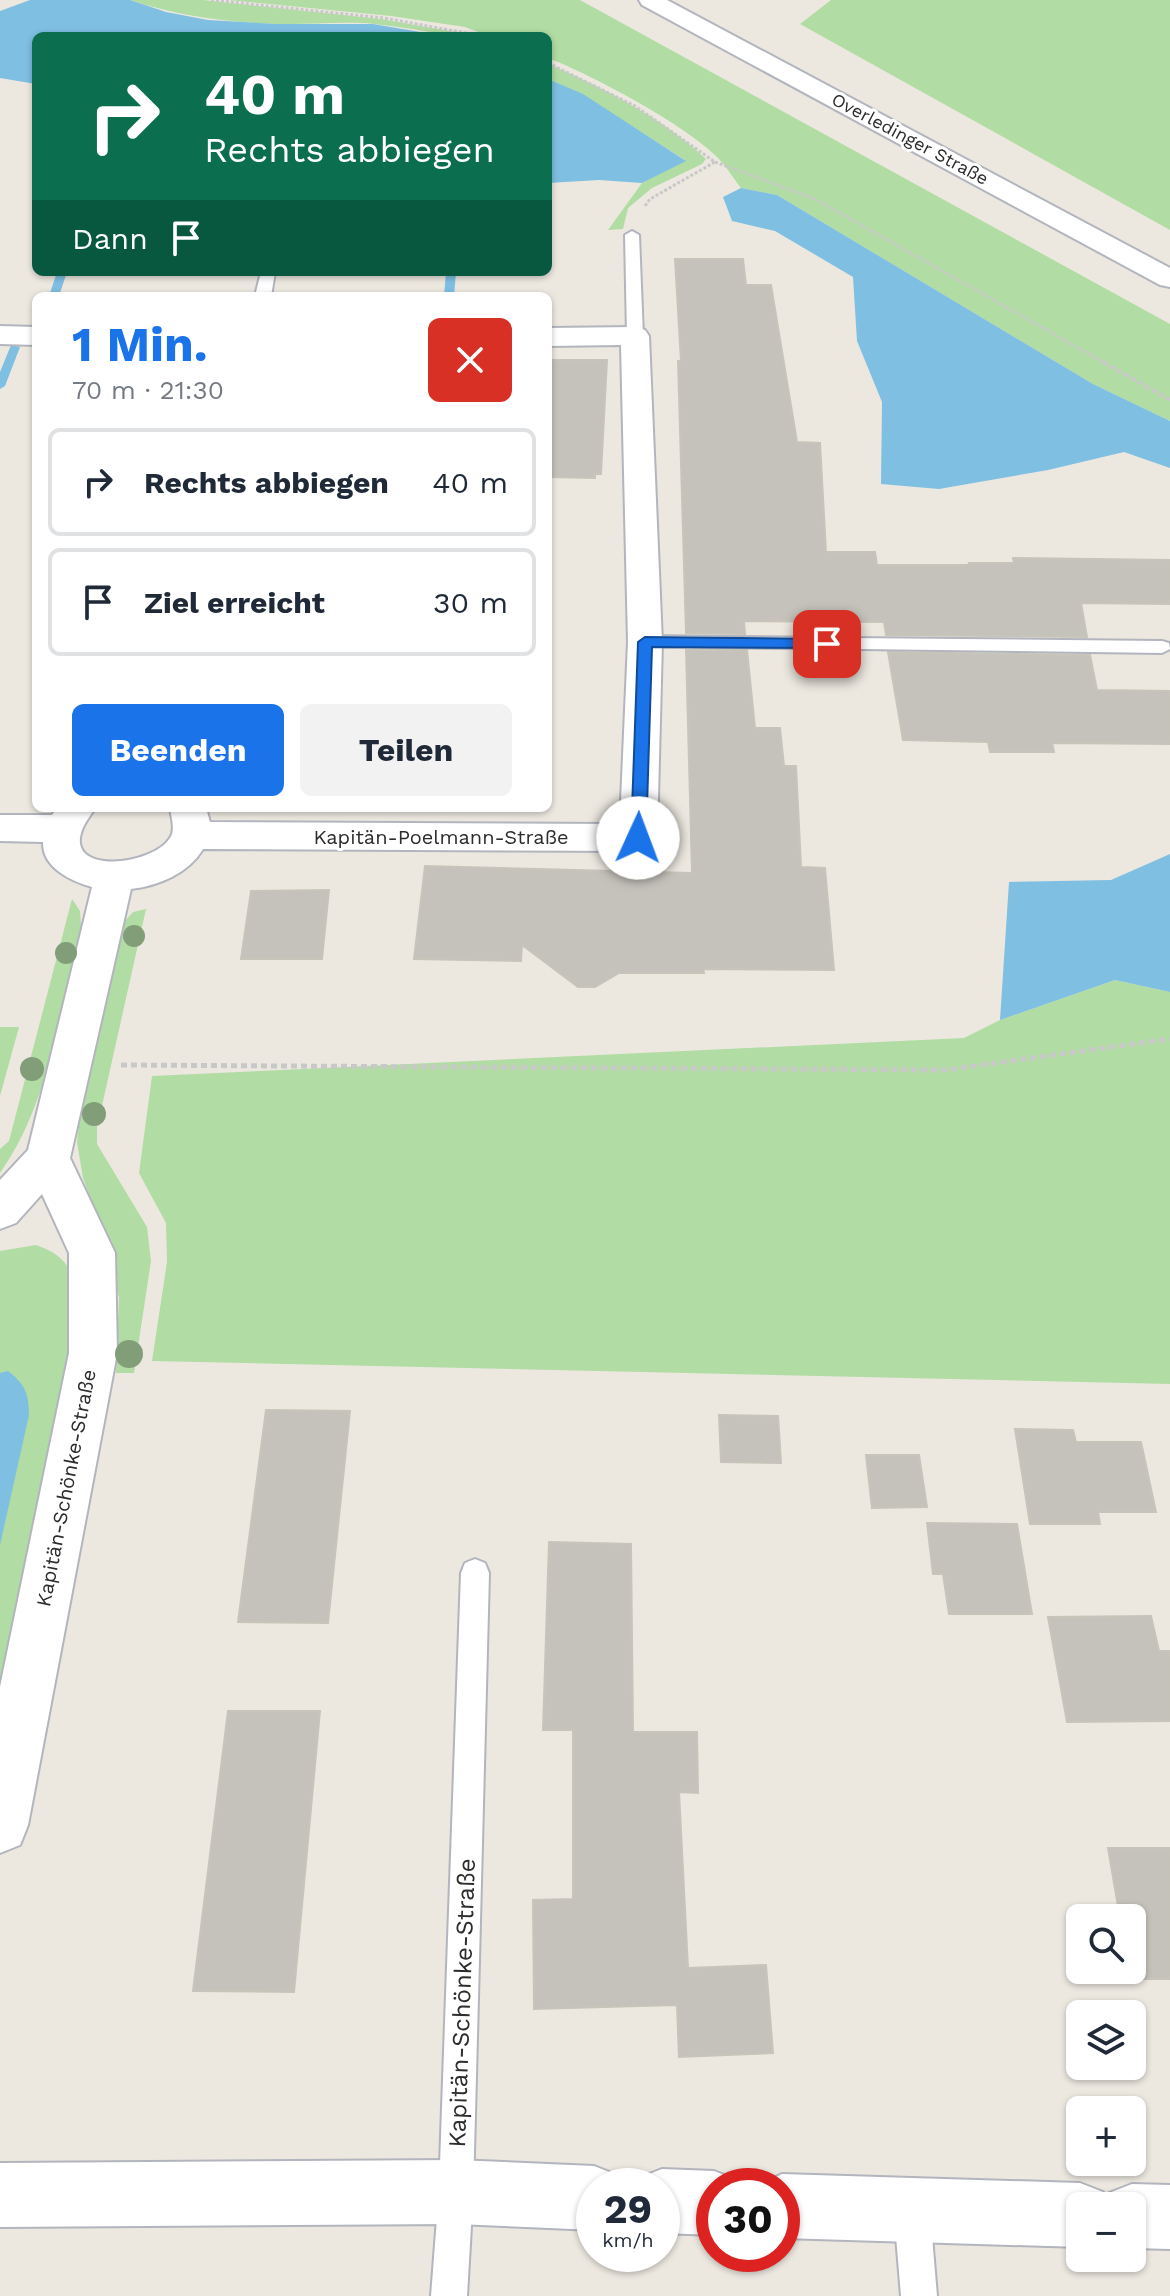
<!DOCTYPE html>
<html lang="de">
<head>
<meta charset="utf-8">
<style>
  body { margin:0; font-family:"Work Sans",sans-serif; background:#f2f2f3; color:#1f2937; height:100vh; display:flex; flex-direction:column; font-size:30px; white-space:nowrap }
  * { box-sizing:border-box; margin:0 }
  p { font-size:26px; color:#747a83 }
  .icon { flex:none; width:44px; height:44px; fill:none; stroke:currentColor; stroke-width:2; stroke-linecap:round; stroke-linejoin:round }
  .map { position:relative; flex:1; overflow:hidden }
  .panel { position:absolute; left:32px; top:292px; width:520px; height:520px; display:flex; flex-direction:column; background:#fff; border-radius:12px; box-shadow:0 2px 6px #0004 }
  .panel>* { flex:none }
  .guide { position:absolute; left:32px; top:32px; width:520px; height:244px; border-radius:12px; box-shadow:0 2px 6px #0004; background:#0b6e4f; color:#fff; overflow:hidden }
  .controls { position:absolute; left:1066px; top:1904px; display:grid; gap:16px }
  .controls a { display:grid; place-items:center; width:80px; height:80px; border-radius:12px; background:#fff; box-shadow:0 2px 6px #0004; font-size:40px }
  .speed { position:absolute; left:576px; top:2168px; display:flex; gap:16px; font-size:40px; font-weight:700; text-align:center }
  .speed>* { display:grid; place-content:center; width:104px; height:104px; border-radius:50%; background:#fff; box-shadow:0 2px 6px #0004; line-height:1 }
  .speed small { font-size:20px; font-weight:400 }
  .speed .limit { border:12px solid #d22; background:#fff; color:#111 }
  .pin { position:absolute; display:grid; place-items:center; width:68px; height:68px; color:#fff; margin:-34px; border-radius:16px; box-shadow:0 4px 12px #0006 }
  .me { position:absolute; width:88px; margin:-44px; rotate:2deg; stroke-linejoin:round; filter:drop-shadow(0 0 6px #0008) }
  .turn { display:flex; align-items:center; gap:28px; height:168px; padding:0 40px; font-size:36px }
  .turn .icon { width:104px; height:104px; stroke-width:2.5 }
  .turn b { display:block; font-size:56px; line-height:68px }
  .then { display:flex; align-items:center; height:76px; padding:0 40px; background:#0003; gap:16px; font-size:30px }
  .round { display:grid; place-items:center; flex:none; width:84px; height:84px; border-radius:12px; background:#f2f2f3 }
  .headline { display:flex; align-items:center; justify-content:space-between; height:136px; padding:0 40px }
  h1 { font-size:48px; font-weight:700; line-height:60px; color:#1a73e8 }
  .cta { display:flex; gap:16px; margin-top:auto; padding:16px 40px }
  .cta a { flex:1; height:92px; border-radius:12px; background:#1a73e8; color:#fff; font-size:32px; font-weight:700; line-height:92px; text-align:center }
  .cta a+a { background:#f2f2f3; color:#1f2937 }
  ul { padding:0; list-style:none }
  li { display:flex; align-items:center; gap:24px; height:108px; margin:0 16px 12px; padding:0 24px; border:4px solid #e0e1e3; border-radius:12px }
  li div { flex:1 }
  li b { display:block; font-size:30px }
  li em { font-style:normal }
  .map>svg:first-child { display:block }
  .green { fill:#b1dca3 }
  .water { fill:#7fbfe2 }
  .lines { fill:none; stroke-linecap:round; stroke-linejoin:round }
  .stream { fill:#7fbfe2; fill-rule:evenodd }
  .building { fill:#c5c2bb; stroke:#c7c4ba; stroke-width:2 }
  .lane-casing { stroke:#b3b5be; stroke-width:4 }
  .street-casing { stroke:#b3b5be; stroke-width:4 }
  .secondary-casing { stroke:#b3b5be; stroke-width:4 }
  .path-far2 { stroke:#c8c8c8; stroke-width:3; stroke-dasharray:3 2; stroke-linecap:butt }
  .path-far1 { stroke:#c8c8c8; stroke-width:4; stroke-dasharray:5 3; stroke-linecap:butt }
  .path { stroke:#c8c8c8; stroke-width:5; stroke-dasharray:6 4; stroke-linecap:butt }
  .lane { fill:#fff; fill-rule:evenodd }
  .street { fill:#fff; fill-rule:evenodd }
  .secondary { fill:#fff; fill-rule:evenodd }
  .tree { fill:#819e78 }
  .route { fill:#1a73e8; stroke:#114b97; stroke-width:2 }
  .labels { text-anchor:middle; stroke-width:6; stroke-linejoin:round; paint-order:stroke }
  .far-street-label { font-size:18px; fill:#2c2c2c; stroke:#fff }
  .street-label { font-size:20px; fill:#2c2c2c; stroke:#fff }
  .near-street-label { font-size:24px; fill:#2c2c2c; stroke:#fff }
</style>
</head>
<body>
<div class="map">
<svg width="1170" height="2296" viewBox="0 0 1170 2296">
  <rect width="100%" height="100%" fill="#ece8e0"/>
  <path class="green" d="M130 0H203L381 19 478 36C442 36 409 27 374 24 342 21 308 25 275 24 225 22 178 16 130 0Z
    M228 0H580L1170 324V421L1093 384 777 195 741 188C733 178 727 167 718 158 686 125 592 75 548 58V36H489L465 27 391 16Z
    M831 0H1170V230L800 24Z
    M548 64C604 88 661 117 706 159L702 164 652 188 628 208 623 229 608 230 642 183 685 160 583 95 548 79Z
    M72 899 80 911 81 926C62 1007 49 1104 0 1173V1149L9 1141Z
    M146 909 97 1128V1144L147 1227 151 1261 134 1373H116L119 1298 109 1252 83 1178 77 1142 83 1093 124 922 133 912Z
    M1115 980 1170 992V1384L152 1361 167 1262 166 1223 139 1173 152 1076 964 1038 1000 1020Z
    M0 1027H19L0 1096Z
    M36 1245C53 1251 65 1258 72 1275 88 1316 54 1451 43 1498 29 1566 14 1633 0 1701V1251Z"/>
  <path class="water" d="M30 0H130L166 12 208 20 276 24H373L444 36H36V84L0 78V11Z
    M548 79 583 94 686 161 642 183 599 180 548 183Z
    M741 188 777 195 1093 384 1170 421V468L1124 452 1048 470 939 489 881 484 882 402 857 341 853 277 775 231 732 221 723 197Z
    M1170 854V992L1115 980 1000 1020 1009 882 1111 880Z
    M8 1371C25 1384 29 1394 29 1415L0 1545V1373Z"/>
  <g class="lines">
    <path class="stream" d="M57 272H67L59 296H49Z
      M446 272H456L454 296H444Z
      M11 345 20 347 5 386 0 389V372Z"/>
  </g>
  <path class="building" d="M675 259H743L746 285H771L797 442 820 443 826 552H875L877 565H970L969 563H1014L1013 558 1170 560V604L1081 603 1087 637 886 635 884 622 744 621 745 634 686 633 678 361H681Z
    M548 360H607L601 474H595V478L548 477Z
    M686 650H747L755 728H780L784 766H796L801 867 825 868 834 970 703 969 704 973H619L595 987H578L522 945 521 961 414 959 425 866 692 873Z
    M888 652 1090 655 1097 690 1170 691V744L1052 743 1054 752H990L988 742 903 740Z
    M329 890 322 959H241L251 891Z
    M266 1410 350 1411 328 1623 238 1622Z
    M719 1415 778 1416 781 1463 721 1462Z
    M1015 1429 1073 1430 1076 1442H1141L1156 1512H1098L1100 1524H1030Z
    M866 1455H919L927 1507 872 1508Z
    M927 1523 1017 1524 1032 1614H949L943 1574H933Z
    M549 1542 631 1544 633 1732H697L698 1793 679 1792 688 1968 766 1965 773 2053 679 2057 677 2005 534 2009 533 1900 573 1899V1730H543Z
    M1151 1616 1159 1651H1170V1721L1067 1722 1048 1617Z
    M228 1711H320L294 1992 193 1991Z
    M1108 1848H1170V1979H1131L1132 1918H1120Z"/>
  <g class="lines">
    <defs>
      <path id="lane" d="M632 231 639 235 643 336 635 341 627 336 625 235Z
        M261 272H275L271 296H255Z
        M645 636 1162 641 1169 643 1170 649 1162 653 638 646 636 642Z
        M475 1559 485 1563 489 1573 473 2192 467 2296H431L439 2192 461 1573 465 1563Z
        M912 2194 924 2200 930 2212 937 2296H901L894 2212 900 2200Z"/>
      <path id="street" d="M0 326 36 327V345L0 344Z
        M635 327 645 330 649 336 662 642 657 838 651 848 638 851 203 849C189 873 158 886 131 889L70 1158 115 1253 117 1353 28 1825 20 1845 0 1853V1687L69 1353V1253L42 1194 16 1223 0 1229V1180L28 1150 92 887C71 881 42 868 43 842L0 841V815H52L57 808H95C91 815 85 822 82 830 65 875 152 866 170 838 176 830 171 817 170 808H206L210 822 620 824 628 642 621 345 548 346V328Z
        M456 2160 594 2166 617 2175 621 2186H594V2230L456 2224 0 2227V2163Z
        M662 2169 714 2171 737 2180 739 2186H714V2235L662 2233V2186H636L639 2178Z
        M782 2174 1080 2183 1103 2192 1106 2201 1109 2193 1132 2184 1170 2185V2249L1132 2248V2206H1080V2247L782 2238V2186H758Z"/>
      <path id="secondary" d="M639 0H667L1170 268V287L1160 285 642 5Z"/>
    </defs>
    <use href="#lane" class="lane-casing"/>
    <use href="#street" class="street-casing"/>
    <use href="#secondary" class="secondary-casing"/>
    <path class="path-far2" d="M211 0 384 18 482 36
      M548 63 635 106 715 162 650 199 645 206
      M715 162 815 199 1107 364"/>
    <path class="path-far1" d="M1103 362 1170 400"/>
    <path class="path" d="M121 1065 945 1070 1170 1039"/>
    <use href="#lane" class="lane"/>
    <use href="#street" class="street"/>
    <use href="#secondary" class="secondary"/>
  </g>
  <g class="tree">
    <circle cx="134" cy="936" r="11"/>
    <circle cx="66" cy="953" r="11"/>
    <circle cx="32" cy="1069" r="12"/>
    <circle cx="94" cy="1114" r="12"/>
    <circle cx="129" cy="1354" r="14"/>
  </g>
  <path class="route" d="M645 637 827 639 834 644 827 648 652 647 646 838 638 844 631 838 638 642Z"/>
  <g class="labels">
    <g class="far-street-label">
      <text transform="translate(910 139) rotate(28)" y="6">Overledinger Straße</text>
    </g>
    <g class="street-label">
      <text x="441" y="844">Kapitän-Poelmann-Straße</text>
      <text transform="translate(66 1488) rotate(-79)" y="7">Kapitän-Schönke-Straße</text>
    </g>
    <g class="near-street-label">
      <text transform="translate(462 2003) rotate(-88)" y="8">Kapitän-Schönke-Straße</text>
    </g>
  </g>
</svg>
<div class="controls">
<a><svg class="icon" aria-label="search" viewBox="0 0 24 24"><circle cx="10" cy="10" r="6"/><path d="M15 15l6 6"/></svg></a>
<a><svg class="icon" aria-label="layers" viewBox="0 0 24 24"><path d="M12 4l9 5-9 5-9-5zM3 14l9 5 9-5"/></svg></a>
<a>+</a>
<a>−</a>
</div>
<div class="speed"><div>29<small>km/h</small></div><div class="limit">30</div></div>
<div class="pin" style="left:827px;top:644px;background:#d93025"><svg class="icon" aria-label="arrive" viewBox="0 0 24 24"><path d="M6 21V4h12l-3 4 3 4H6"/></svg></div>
<svg class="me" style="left:638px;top:838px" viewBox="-20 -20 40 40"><circle r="19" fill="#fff"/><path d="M0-13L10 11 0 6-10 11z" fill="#1a73e8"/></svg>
<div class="guide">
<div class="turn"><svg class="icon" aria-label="right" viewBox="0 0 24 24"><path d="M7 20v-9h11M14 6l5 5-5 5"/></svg><div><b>40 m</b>Rechts abbiegen</div></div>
<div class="then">Dann<svg class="icon" aria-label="arrive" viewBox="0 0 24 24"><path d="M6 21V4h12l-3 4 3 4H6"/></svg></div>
</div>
<section class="panel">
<div class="headline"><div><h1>1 Min.</h1><p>70 m · 21:30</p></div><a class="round" style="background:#d93025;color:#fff"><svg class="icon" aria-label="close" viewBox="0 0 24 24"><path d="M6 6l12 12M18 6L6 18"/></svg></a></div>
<ul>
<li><svg class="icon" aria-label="right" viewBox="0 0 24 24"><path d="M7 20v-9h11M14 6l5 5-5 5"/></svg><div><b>Rechts abbiegen</b></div><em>40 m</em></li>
<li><svg class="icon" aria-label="arrive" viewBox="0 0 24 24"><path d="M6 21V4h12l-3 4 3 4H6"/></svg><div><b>Ziel erreicht</b></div><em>30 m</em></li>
</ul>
<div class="cta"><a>Beenden</a><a>Teilen</a></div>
</section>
</div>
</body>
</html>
